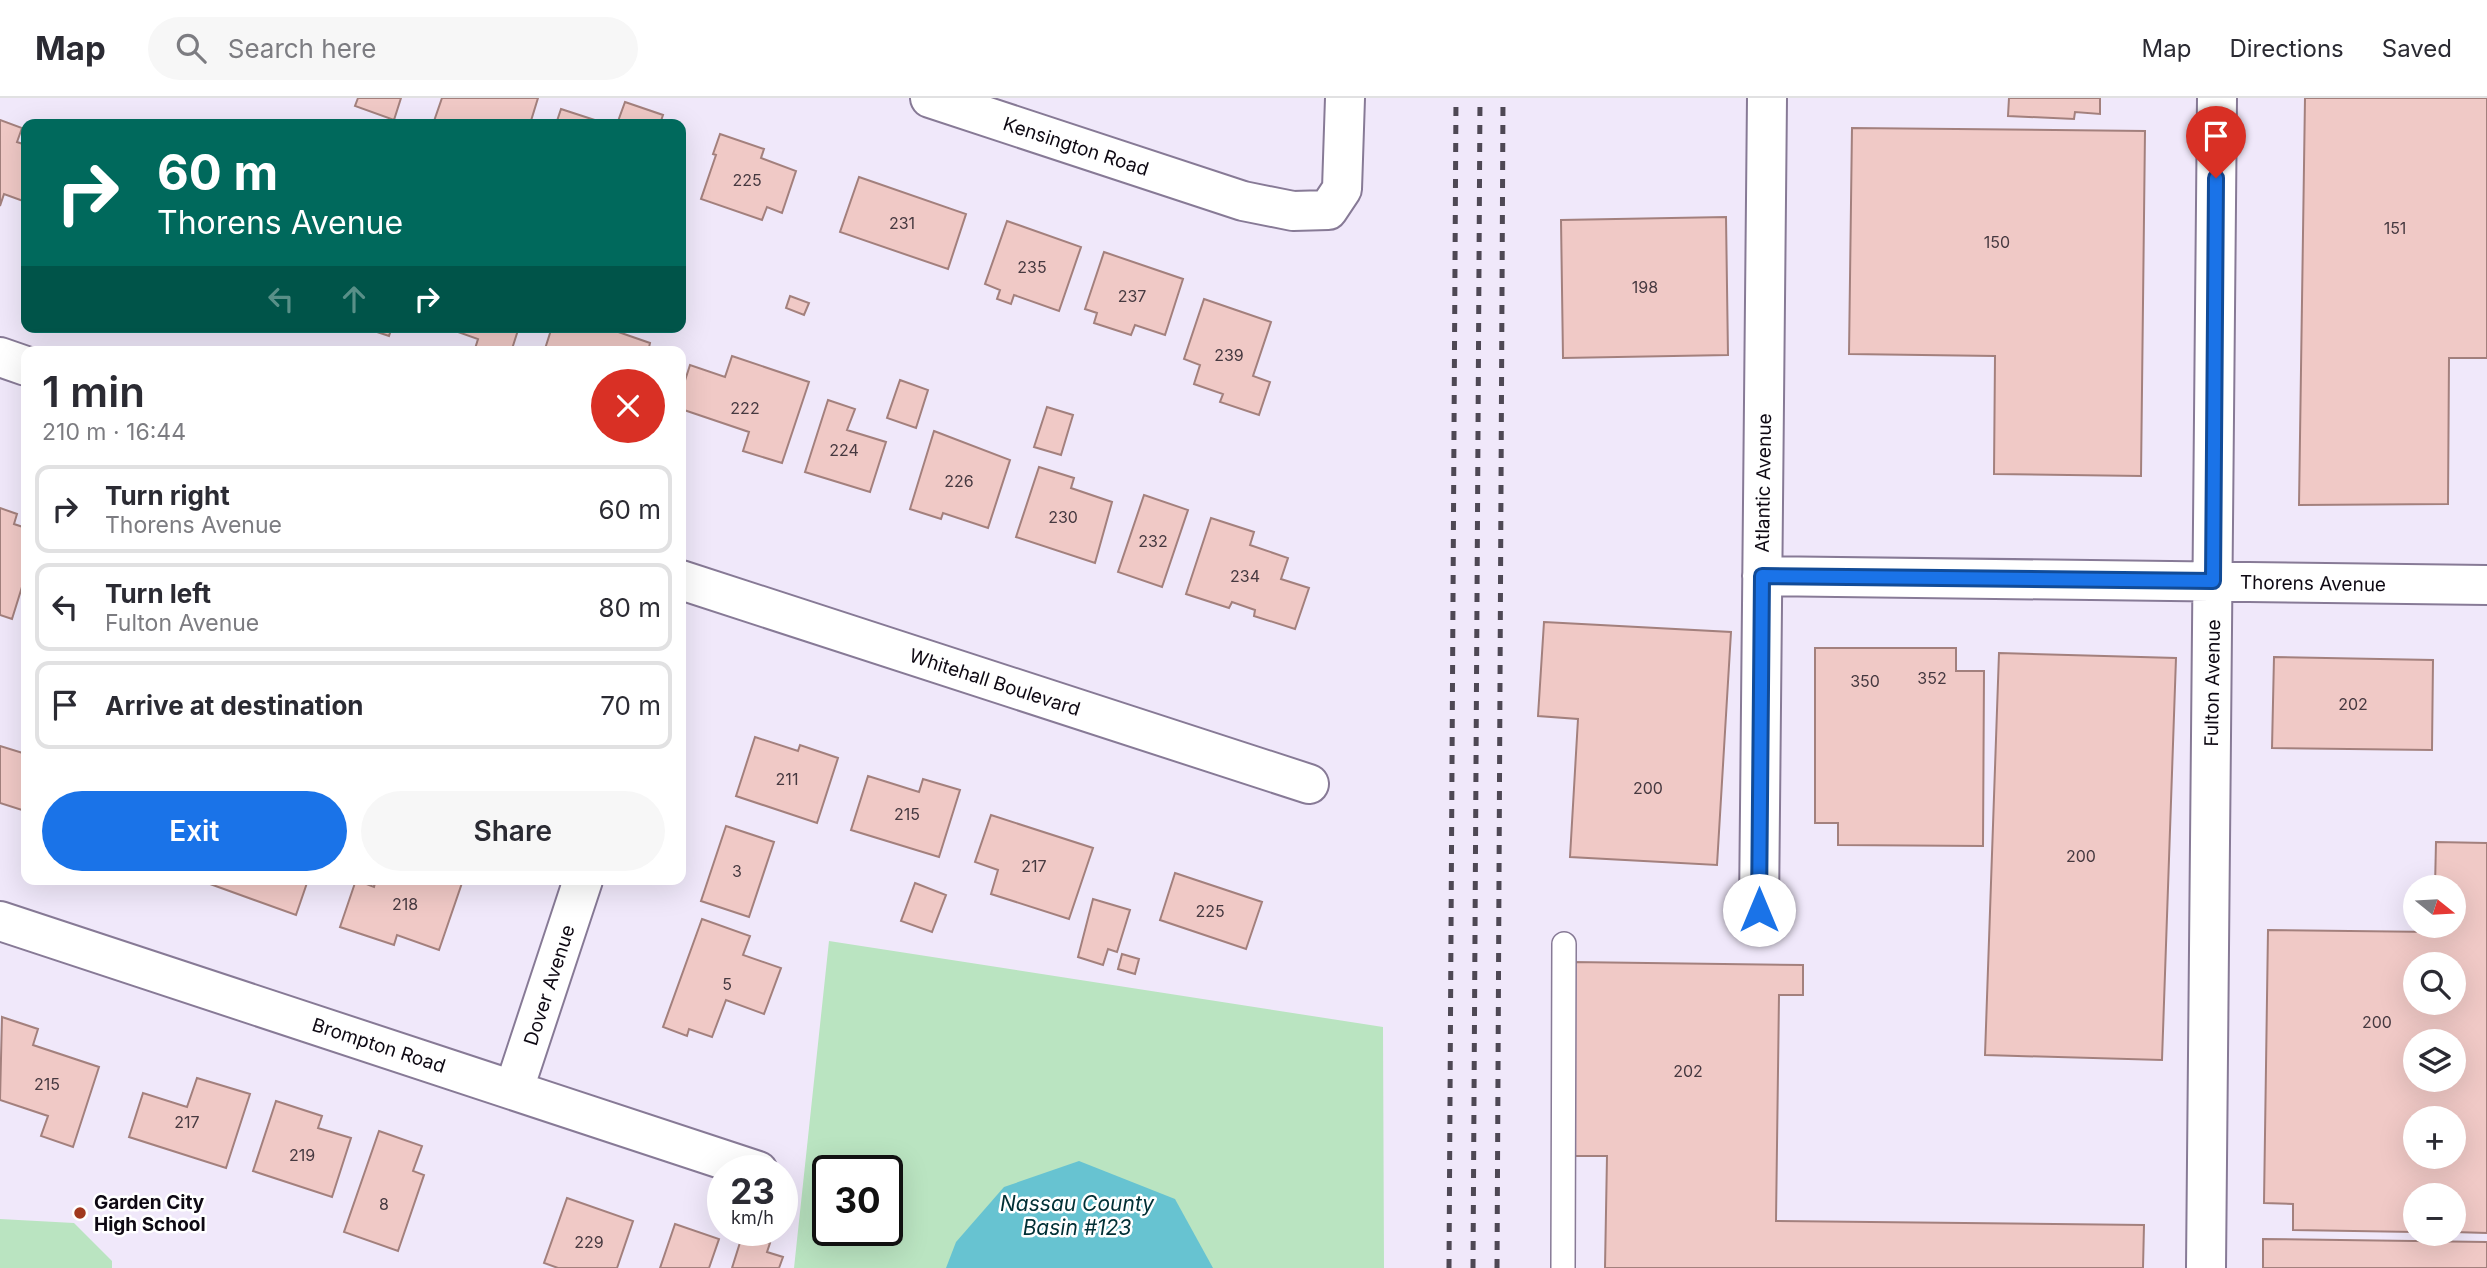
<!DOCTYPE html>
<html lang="en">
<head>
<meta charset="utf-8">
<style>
  body { margin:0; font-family:Inter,sans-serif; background:#f7f7f7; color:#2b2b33; height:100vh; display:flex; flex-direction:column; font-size:26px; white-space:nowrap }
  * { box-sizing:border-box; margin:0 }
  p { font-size:23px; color:#7c7c81 }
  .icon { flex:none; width:38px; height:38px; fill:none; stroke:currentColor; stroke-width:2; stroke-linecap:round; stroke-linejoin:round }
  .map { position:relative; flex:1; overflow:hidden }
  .panel { position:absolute; left:21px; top:248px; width:665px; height:539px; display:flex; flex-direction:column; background:#fff; border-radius:14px; box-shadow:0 7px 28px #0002 }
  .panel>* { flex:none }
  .top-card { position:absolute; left:21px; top:21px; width:665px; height:214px; border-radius:14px; box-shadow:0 7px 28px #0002; background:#00695c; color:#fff; overflow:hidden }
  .needle { width:46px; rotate:108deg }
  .fabs { position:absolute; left:2403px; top:777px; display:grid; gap:14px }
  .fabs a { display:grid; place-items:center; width:63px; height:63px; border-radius:50%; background:#fff; box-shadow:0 7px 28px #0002; font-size:35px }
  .speed { position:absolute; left:707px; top:1057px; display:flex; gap:14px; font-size:35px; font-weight:700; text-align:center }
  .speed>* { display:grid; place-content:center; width:91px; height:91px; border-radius:50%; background:#fff; box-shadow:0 7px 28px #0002; line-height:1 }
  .speed small { font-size:18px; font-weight:400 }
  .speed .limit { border:4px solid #111; border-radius:10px; background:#fff; color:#111 }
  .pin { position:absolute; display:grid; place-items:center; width:60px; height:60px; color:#fff; margin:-72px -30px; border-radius:50% 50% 50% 0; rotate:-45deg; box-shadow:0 0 7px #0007 }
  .pin .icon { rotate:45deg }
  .me { position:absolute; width:77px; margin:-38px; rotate:0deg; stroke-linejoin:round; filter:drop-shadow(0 0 5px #0008) }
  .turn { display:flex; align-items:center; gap:24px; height:147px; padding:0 21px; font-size:32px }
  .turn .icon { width:91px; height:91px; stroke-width:2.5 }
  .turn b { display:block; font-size:49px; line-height:60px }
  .lanes { display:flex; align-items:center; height:66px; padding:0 21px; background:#0003; justify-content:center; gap:35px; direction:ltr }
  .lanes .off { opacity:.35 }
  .round { display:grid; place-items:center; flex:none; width:74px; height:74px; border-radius:37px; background:#f7f7f7 }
  .headline { display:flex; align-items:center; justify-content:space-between; height:119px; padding:0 21px }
  h1 { font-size:42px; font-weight:600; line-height:52px }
  .button { display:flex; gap:14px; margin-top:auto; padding:14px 21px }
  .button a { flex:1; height:80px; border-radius:42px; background:#1a73e8; color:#fff; font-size:28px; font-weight:600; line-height:80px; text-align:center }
  .button a+a { background:#f7f7f7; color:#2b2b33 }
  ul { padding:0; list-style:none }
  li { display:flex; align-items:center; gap:21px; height:88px; margin:0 14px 10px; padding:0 7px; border:4px solid #e1e1e2; border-radius:14px }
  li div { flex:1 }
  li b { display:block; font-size:26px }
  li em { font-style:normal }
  header { display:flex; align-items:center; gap:42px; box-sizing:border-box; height:98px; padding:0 35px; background:#fff; border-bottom:2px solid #e1e1e2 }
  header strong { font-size:33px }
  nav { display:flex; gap:38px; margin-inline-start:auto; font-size:24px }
  .search { width:490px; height:63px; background:#f7f7f7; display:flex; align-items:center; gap:18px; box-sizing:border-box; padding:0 24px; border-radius:38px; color:#7c7c81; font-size:26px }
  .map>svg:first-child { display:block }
  .green { fill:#bae4c1; fill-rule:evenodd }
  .water { fill:#67c3d1 }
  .building { fill:#f0c9c6; stroke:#a3807d; stroke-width:2; fill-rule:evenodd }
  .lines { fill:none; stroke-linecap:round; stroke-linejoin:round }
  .lane-casing { stroke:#877a96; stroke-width:26 }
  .street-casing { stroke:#877a96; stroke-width:42 }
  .lane { stroke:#fff; stroke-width:23 }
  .street { stroke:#fff; stroke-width:38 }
  .rail { stroke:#4e4854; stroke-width:5; stroke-dasharray:9 9; stroke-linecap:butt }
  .route-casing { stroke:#114b97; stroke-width:18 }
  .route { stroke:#1a73e8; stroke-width:12 }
  .poi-dot { fill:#a1381e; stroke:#fff; stroke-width:2.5 }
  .labels { text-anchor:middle; stroke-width:5; stroke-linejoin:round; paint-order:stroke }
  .number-label { font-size:16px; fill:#463940 }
  .street-label { font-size:19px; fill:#0e0913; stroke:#fff }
  .poi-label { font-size:19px; font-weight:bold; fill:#0e0913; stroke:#fff; text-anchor:start }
  .water-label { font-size:21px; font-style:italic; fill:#002f35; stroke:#fff }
</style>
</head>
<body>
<header>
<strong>Map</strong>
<div class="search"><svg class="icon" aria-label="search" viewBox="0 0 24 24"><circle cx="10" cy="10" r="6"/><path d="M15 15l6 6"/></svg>Search here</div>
<nav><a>Map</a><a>Directions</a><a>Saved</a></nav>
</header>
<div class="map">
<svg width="2487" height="1170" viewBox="0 0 2487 1170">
  <rect width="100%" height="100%" fill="#f0e8fa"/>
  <path class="green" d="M829 843 1383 929 1384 1170H794ZM828 1073H887V1132H828Z
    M0 1121 74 1125 112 1163V1170H0Z"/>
  <path class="water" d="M1079 1063 1175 1101 1213 1170H946L956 1144 1004 1089Z"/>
  <path class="building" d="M358 0H401L394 22 355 8Z
    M442 0H538L530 26H433Z
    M2009 0H2100V16L2075 14 2074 21 2008 18Z
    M2305 0H2487V260H2449L2448 406 2299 407Z
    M625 4 663 17 660 26H617Z
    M561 11 607 26H556Z
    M0 22 22 30 17 44 26 47V104L4 96 0 108Z
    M1852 30 2145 33 2141 378 1994 376 1995 258 1849 256Z
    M720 36 764 51 761 60 796 73 782 115 767 109 762 122 701 101 716 57 713 56Z
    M859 79 966 116 948 171 840 134Z
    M1726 119 1728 257 1563 260 1561 122Z
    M1007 123 1081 149 1059 213 1014 197 1011 206 997 201 1000 192 985 186Z
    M1104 154 1183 181 1165 237 1135 227 1131 237 1094 225 1097 215 1085 211Z
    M790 198 809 205 804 217 786 210Z
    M1204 201 1271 224 1253 278 1270 284 1259 317 1220 304 1223 296 1194 286 1200 267 1184 261Z
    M362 229H392L389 238Z
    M444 229H519L511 254H474L478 241Z
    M552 229H604L650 245 648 254H544Z
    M732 258 809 284 782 365 743 353 749 334 681 311V295L690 267 725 279Z
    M900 282 928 292 916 330 887 320Z
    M828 302 855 311 847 332 886 344 870 394 805 374Z
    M1047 309 1073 317 1061 357 1034 349Z
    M934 333 1010 362 988 430 943 415 941 421 910 411Z
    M1039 369 1074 380 1071 390 1112 404 1095 465 1016 439Z
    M1144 397 1188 412 1162 489 1118 474Z
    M0 410 17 416 14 426 26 430V476L12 521 0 517Z
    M1211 420 1254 434 1250 447 1288 460 1281 481 1309 490 1295 531 1254 518 1255 512 1232 504 1229 510 1186 496Z
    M1544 524 1731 534 1717 767 1570 759 1578 621 1538 618Z
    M1815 550H1956V573H1984L1983 748 1838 747V725H1815Z
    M1999 555 2176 560 2162 962 1985 957Z
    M2274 559 2433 562 2432 652 2272 650Z
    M755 639 798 653 800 647 838 660 817 725 736 698Z
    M0 648 26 656V699L22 712 0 705Z
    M868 678 919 694 923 681 960 692 939 759 851 732Z
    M991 717 1093 750 1069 821 991 796 998 772 975 764Z
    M726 728 774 744 749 819 701 803Z
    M2436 744 2487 745V1135L2454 1134V1097H2415V1134L2293 1132V1106L2264 1105 2268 832 2434 834V828H2454V789H2435ZM2415 866H2454V905H2415ZM2415 943H2454V982H2415ZM2415 1020H2454V1059H2415Z
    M1175 775 1262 804 1246 851 1160 822Z
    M199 782H308L296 817Z
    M356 782 374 789 376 782H463L439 852 397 837 394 847 340 829Z
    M915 785 946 797 932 834 901 823Z
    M1093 801 1130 812 1117 854 1108 851 1103 867 1078 859Z
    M702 821 750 838 743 857 781 870 764 916 726 902 712 939 689 931 687 938 663 929Z
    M1122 856 1139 861 1135 876 1118 871Z
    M1572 864 1803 867V897H1779L1776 1123 2144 1127 2143 1170H1605L1607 1058H1570Z
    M2 919 38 931 33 947 99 969 73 1049 41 1038 48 1018 0 1002Z
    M197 980 250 996 226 1070 129 1039 143 995 187 1009Z
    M276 1003 322 1018 318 1030 351 1040 332 1099 253 1073Z
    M379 1033 422 1048 413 1073 424 1077 398 1153 344 1134Z
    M567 1100 633 1123 617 1170H558L544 1165Z
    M675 1126 719 1141 709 1170H660Z
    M743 1135 770 1145 767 1154 783 1159 779 1170H732Z
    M2263 1141 2487 1144V1170H2263Z"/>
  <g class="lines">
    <defs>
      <path id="lane" d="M1563 1170 1564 846"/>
      <path id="street" d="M930 0 1243 103 1293 113 1328 112 1342 91 1345 0
        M0 259 26 268
        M1762 478 2487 487
        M681 482 1309 686
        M1759 812 1767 0
        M0 823 758 1073
        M514 991 583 782
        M2206 1170 2217 0"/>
    </defs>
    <use href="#lane" class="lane-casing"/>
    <use href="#street" class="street-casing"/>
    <use href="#lane" class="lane"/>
    <use href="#street" class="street"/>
    <path class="rail" d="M1449 1170 1456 0
      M1473 1170 1480 0
      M1497 1170 1503 0"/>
  </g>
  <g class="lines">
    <defs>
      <path id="route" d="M1759 812 1762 478 2213 483 2216 80"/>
    </defs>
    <use href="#route" class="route-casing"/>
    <use href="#route" class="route"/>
  </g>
  <circle class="poi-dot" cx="80" cy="1115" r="7"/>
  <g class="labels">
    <g class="number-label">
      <text x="747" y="88">225</text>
      <text x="902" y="131">231</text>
      <text x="2395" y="136">151</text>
      <text x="1997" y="150">150</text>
      <text x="1032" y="175">235</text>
      <text x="1645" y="195">198</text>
      <text x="1132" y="204">237</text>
      <text x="1229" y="263">239</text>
      <text x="745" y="316">222</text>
      <text x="844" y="358">224</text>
      <text x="959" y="389">226</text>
      <text x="1063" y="425">230</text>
      <text x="1153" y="449">232</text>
      <text x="1245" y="484">234</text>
      <text x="1932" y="586">352</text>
      <text x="1865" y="589">350</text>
      <text x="2353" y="612">202</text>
      <text x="787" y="687">211</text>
      <text x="1648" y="696">200</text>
      <text x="907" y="722">215</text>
      <text x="2081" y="764">200</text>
      <text x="1034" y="774">217</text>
      <text x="737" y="779">3</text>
      <text x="405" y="812">218</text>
      <text x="1210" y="819">225</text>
      <text x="727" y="892">5</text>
      <text x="2377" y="930">200</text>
      <text x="1688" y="979">202</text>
      <text x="47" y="992">215</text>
      <text x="187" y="1030">217</text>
      <text x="302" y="1063">219</text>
      <text x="384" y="1112">8</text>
      <text x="589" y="1150">229</text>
    </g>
    <g class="street-label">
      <text transform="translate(1076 48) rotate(18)" y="7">Kensington Road</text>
      <text transform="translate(1763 385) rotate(-89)" y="7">Atlantic Avenue</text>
      <text transform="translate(2313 485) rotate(1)" y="7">Thorens Avenue</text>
      <text transform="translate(995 584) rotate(18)" y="7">Whitehall Boulevard</text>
      <text transform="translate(2212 585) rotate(-89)" y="7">Fulton Avenue</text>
      <text transform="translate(549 887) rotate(-72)" y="7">Dover Avenue</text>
      <text transform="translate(379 947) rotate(18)" y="7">Brompton Road</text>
    </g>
    <g class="poi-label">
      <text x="94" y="1111">Garden City<tspan x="94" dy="22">High School</tspan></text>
    </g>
    <g class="water-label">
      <text x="1077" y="1113">Nassau County<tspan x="1077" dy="24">Basin #123</tspan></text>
    </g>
  </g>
</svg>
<div class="fabs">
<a><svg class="needle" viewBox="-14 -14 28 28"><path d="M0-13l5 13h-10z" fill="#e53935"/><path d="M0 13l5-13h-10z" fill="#7c7c81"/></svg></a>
<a><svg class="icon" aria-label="search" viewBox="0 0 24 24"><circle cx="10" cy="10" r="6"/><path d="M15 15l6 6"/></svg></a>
<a><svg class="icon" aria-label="layers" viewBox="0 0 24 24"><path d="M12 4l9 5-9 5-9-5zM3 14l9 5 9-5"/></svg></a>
<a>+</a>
<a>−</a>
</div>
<div class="speed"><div>23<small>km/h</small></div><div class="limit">30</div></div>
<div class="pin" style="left:2216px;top:80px;background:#d93025"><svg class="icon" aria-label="arrive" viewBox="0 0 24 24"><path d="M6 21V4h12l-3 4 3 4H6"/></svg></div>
<svg class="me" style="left:1759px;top:812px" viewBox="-20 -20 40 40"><circle r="19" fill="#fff"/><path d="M0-13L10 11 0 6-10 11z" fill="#1a73e8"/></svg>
<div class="top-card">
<div class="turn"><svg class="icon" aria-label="right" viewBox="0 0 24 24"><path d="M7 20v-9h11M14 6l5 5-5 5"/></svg><div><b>60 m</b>Thorens Avenue</div></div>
<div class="lanes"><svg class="icon off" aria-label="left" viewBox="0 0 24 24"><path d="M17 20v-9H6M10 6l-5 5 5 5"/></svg><svg class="icon off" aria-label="ahead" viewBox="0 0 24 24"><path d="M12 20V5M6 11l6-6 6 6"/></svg><svg class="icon" aria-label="right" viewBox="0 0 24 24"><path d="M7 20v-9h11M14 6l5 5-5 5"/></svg></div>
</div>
<section class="panel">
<div class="headline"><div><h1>1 min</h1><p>210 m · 16:44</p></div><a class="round" style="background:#d93025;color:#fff"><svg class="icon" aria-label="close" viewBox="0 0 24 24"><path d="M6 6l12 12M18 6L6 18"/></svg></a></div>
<ul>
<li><svg class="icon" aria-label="right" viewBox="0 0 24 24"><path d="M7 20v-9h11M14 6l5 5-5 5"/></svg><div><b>Turn right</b><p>Thorens Avenue</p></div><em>60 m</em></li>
<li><svg class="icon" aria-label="left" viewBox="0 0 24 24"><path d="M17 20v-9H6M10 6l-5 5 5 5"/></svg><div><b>Turn left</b><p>Fulton Avenue</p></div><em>80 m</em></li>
<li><svg class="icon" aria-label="arrive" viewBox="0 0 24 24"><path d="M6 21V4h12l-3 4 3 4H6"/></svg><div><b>Arrive at destination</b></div><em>70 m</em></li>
</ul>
<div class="button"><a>Exit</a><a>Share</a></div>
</section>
</div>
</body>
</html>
